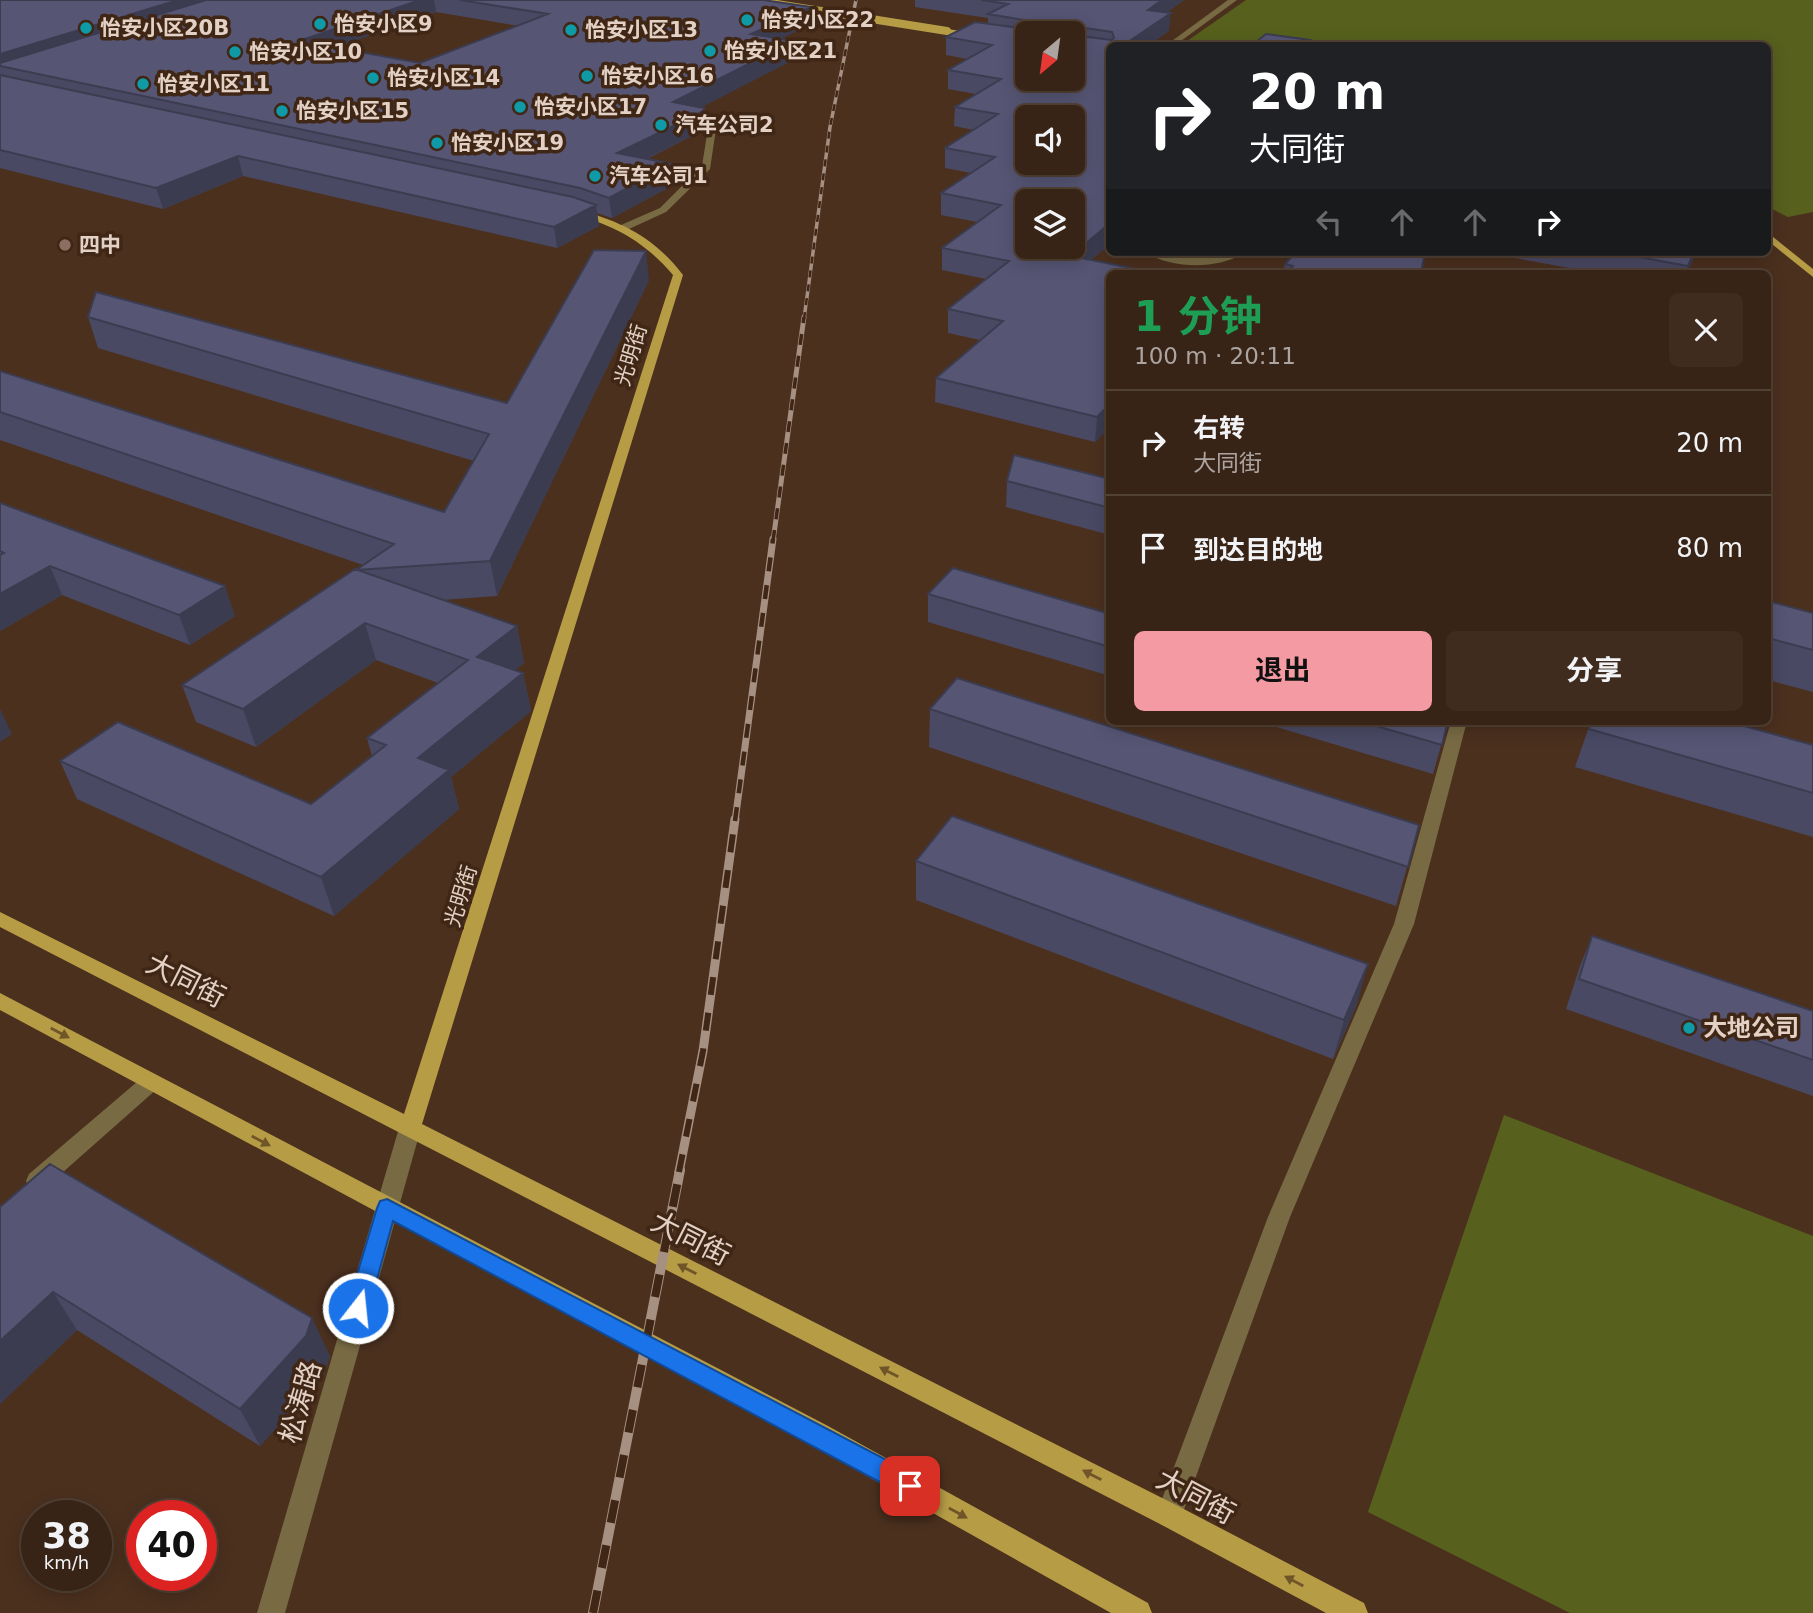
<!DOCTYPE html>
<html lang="zh">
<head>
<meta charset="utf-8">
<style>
  body { margin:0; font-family:"DejaVu Sans","Noto Sans SC",sans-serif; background:#3f2c1f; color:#f1f3f6; height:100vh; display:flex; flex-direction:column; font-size:26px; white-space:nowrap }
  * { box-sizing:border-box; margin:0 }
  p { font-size:23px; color:#aba4a1 }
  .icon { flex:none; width:38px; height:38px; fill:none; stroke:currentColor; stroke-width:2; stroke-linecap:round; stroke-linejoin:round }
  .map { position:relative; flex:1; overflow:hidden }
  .panel { position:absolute; left:1106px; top:270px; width:665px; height:455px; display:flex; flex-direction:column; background:#382416; border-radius:10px; box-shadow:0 4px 18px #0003,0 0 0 2px #524135 }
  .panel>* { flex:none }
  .banner { position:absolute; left:1106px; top:42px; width:665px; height:214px; border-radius:10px; box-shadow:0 4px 18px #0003,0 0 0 2px #524135; background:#202124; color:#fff; overflow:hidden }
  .needle { width:46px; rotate:209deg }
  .tools { position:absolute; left:1015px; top:21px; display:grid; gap:14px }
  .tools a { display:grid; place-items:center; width:70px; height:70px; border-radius:10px; background:#382416; box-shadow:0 4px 18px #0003,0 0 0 2px #524135; font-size:35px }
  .speed { position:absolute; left:21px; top:1500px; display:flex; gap:14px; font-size:35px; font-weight:700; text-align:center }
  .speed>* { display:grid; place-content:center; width:91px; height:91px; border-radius:50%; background:#382416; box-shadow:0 4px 18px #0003,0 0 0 2px #524135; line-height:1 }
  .speed small { font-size:18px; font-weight:400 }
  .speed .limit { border:10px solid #d22; background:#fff; color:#111 }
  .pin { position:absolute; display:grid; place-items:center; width:60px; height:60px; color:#fff; margin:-30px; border-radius:14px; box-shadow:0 4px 10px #0006 }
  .me { position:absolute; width:77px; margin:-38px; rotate:16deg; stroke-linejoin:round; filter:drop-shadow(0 0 5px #0008) }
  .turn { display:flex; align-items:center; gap:24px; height:147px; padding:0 28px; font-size:32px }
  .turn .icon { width:91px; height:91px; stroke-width:2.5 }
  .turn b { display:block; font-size:49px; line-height:60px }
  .lanes { display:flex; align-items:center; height:66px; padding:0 28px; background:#0003; justify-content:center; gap:35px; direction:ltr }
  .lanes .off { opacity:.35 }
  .round { display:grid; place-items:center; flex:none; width:74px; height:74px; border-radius:10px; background:#3f2c1f }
  .overview { display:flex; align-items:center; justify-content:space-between; height:119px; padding:0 28px }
  h1 { font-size:42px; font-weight:700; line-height:52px; color:#1e9e55 }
  .action { display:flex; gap:14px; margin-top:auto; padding:14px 28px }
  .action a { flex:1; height:80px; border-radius:10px; background:#f49aa2; color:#111; font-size:28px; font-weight:700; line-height:80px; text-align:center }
  .action a+a { background:#3f2c1f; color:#f1f3f6 }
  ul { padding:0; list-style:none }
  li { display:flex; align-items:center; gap:21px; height:105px; padding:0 28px; border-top:2px solid #524135 }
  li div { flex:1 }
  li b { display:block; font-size:26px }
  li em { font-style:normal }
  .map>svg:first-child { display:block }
  .green { fill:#57611d }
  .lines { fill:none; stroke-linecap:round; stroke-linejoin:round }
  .minor { fill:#786b44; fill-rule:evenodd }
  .major { fill:#b79c46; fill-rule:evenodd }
  .rail-far4-casing { stroke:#a69082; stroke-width:3.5 }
  .rail-far3-casing { stroke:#a69082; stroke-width:5 }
  .rail-far2-casing { stroke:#a69082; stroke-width:7 }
  .rail-far1-casing { stroke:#a69082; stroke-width:9 }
  .rail-casing { stroke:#a69082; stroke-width:10 }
  .rail-far4 { stroke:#402614; stroke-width:2.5; stroke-dasharray:7; stroke-linecap:butt }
  .rail-far3 { stroke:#402614; stroke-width:3.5; stroke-dasharray:11; stroke-linecap:butt }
  .rail-far2 { stroke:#402614; stroke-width:4.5; stroke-dasharray:14; stroke-linecap:butt }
  .rail-far1 { stroke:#402614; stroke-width:6; stroke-dasharray:18; stroke-linecap:butt }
  .rail { stroke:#402614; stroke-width:8; stroke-dasharray:23; stroke-linecap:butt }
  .major-bridge { stroke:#b79c46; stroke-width:8 }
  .wall { fill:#4a4964; fill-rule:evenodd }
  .shaded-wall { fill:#3c3c51 }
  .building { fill:#565574; stroke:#3c3c51; stroke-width:2; fill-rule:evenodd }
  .oneway { fill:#705528 }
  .route { fill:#1a73e8; stroke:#114b97; stroke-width:2 }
  .culture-dot { fill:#0f9aa8; stroke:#402614; stroke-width:2.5 }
  .education-dot { fill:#8d6e63; stroke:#402614; stroke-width:2.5 }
  .labels { text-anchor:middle; stroke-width:7; stroke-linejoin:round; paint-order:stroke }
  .far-poi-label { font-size:21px; font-weight:bold; fill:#e3d1c6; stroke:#402614; text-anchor:start }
  .far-street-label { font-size:21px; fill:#e3d1c6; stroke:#402614 }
  .poi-label { font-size:24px; font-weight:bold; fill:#e3d1c6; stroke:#402614; text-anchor:start }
  .near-street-label { font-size:28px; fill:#e3d1c6; stroke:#402614 }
</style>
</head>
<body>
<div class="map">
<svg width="1813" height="1613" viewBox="0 0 1813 1613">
  <rect width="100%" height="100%" fill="#4b301e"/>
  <path class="green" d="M1246 0H1813V212L1788 217 1768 207V46H1180Z
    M1504 1115 1813 1236V1613H1570L1368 1512Z"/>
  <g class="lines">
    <path class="minor" d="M1228 0H1237L1174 46H1165Z
      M713 119 717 122 710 169 666 212 629 229H621V225L660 208 702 166 709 122Z
      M1146 252 1195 258 1244 252C1222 270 1168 269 1146 252Z
      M1451 721H1467L1414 924 1290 1217 1182 1515 1178 1524 1169 1528 1160 1524 1156 1515 1268 1217 1394 924Z
      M151 1074 158 1076 162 1082 158 1088 45 1188 37 1190 29 1188 26 1181 29 1174 144 1076Z
      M410 1119 418 1122 421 1128 285 1613H257L399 1128 402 1122Z"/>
    <path class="major" d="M947 29 1027 40V44L944 33Z
      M575 209C621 221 654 237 683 275L422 1124 1178 1506 1364 1603 1368 1613H1326L1160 1524 0 927V912L404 1114 673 275C644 241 614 225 572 214L570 212Z
      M1768 233 1813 269V277L1768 241Z
      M0 993 828 1426 1148 1603 1152 1613H1111L810 1444 0 1010Z"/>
    <defs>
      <path id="rail-far4" d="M804 319 830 127 856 0"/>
      <path id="rail-far3" d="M773 541 804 317"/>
      <path id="rail-far2" d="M735 821 773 539"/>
      <path id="rail-far1" d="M679 1172 703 1051 735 819"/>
      <path id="rail" d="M593 1613 680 1170"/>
    </defs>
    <use href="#rail-far4" class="rail-far4-casing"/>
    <use href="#rail-far3" class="rail-far3-casing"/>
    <use href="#rail-far2" class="rail-far2-casing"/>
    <use href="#rail-far1" class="rail-far1-casing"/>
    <use href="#rail" class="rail-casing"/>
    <use href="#rail-far4" class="rail-far4"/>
    <use href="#rail-far3" class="rail-far3"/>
    <use href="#rail-far2" class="rail-far2"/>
    <use href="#rail-far1" class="rail-far1"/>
    <use href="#rail" class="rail"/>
    <path class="major-bridge" d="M752 0 947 31"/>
  </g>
  <path class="wall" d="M0 0H763L812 24 779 39 794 41 795 59 701 107 706 127 705 129 647 159 675 184 612 218 597 213 599 226 557 248 243 176 163 209 0 168ZM436 12 519 26 420 63 334 48Z
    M915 0H1184L1166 13 1169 31 1147 46H1110V244L1091 260 1110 273V427L1095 442 935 402 936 378 980 340 948 333V309L986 279 942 270V248L977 222 941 215V193L971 173 945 168V148L974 130 954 126 955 107 976 94 948 89V70L967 59 946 55V37L988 24V18L915 7Z
    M1482 252H1696L1687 273H1597Z
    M1285 264 1421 273H1283Z
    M649 280 497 596 442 600 517 626 524 663 515 670 523 673 531 711 451 777 459 809 334 916 77 799 60 761 311 804 372 756 367 738 438 683 376 660 256 747 196 722 182 685 363 565 0 440V371L444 512 474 461 98 348 88 317 507 403Z
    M1110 479V535L1006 507 1007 481Z
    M0 503 235 616 190 645 62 595 0 631Z
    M928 594 1110 614V676L928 622Z
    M1768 601 1813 613V692L1768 680Z
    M930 709 1419 825 1396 906 929 747Z
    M1257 721H1448L1433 774Z
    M1591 721 1813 745V837L1575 767Z
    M916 861 1357 1004 1333 1059 916 900Z
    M1592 936 1813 1011V1096L1566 1009 1580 966Z
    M0 1207 330 1356 324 1374 260 1446 77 1330 0 1404Z"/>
  <path class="shaded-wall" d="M178 0H234L0 66V54Z
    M420 0H434L436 12 303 59 299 41Z
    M1162 0H1184L1146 27 1148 10Z
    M811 7 812 24 752 52 751 34Z
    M1171 13 1169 31 1147 46H1122Z
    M794 41 795 59 675 121 673 102Z
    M704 108 705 129 620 172 617 153Z
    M238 156 243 176 163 209 156 188Z
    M673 164 675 184 612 218 609 198Z
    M596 205 599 226 557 248 554 227Z
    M1110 223V244L1069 278 1071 256Z
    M646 251 649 280 497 596 490 561Z
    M1694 252H1696L1687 273H1685Z
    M1110 404V427L1095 442 1097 417Z
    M50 566 62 595 0 631V594Z
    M225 586 235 616 190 645 179 615Z
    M365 623 376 660 256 747 243 709Z
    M517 626 524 663 485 694 477 657Z
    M523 673 531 711 451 777 459 809 334 916 321 877 418 758Z
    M0 709 12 734 0 742Z
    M1368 964 1357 1004 1333 1059 1344 1020Z
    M53 1292 77 1330 0 1404V1341Z
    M312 1318 330 1356 324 1374 260 1446 240 1409Z"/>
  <path class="building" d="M0 0H178L0 54Z
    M206 0H420L299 41 420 63 548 14 460 0H763L811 7 751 34 794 41 673 102 704 108V111L617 153 673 164 609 198 580 188 0 66V63Z
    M981 0H1162L1148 10 1171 13 1122 46H1110V223L1071 256 1156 273H1110V404L1097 417 936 378 1003 321 948 309 1009 261 942 248 1001 205 941 193 995 157 945 148 998 114 955 107 1001 79 948 70 992 45 946 37 975 22 1027 29 1030 21 988 14 1008 4ZM1072 26 1112 32 1114 38 1111 40 1074 35ZM1027 33H1073V79H1027ZM1027 117H1073V163H1027ZM1027 201H1073V247H1027Z
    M1266 34 1310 40 1304 46H1251Z
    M0 75 573 197 596 205 554 227 238 156 156 188 0 150Z
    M594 250 646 251 490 561 356 570 394 544 0 412V371L444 512 489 434 88 317 96 292 507 403Z
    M1296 252H1425L1421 273H1338L1324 270V273H1286L1293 266 1285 264Z
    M1612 252H1694L1688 266Z
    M1014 455 1110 479V508L1007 481Z
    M0 503 225 586 179 615 50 566 0 594V555L4 553 0 551Z
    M953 568 1110 614V647L928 594Z
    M355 569 517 626 477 657 523 673 418 758 449 770 321 877 60 761 118 722 311 804 386 745 367 738 468 660 365 623 243 709 182 685Z
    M1768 601 1813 613V650L1768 638Z
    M957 678 1419 825 1408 867 930 709Z
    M1359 721H1448L1442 745Z
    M1592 721H1726L1813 745V793L1589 729Z
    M952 816 1368 964 1344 1020 916 861Z
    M1592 936 1813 1011V1060L1579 979Z
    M50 1164 312 1318 306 1336 240 1409 53 1292 0 1341V1207Z"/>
  <defs><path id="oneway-solid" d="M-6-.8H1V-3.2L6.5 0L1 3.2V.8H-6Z" transform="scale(1.75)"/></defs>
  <g class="oneway">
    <use href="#oneway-solid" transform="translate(60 1033) rotate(28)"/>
    <use href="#oneway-solid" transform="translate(261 1141) rotate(28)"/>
    <use href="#oneway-solid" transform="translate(687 1269) rotate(-153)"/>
    <use href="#oneway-solid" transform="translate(889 1372) rotate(-153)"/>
    <use href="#oneway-solid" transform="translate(1092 1475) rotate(-153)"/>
    <use href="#oneway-solid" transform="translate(958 1513) rotate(29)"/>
    <use href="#oneway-solid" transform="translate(1294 1581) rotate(-152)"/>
  </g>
  <path class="route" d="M387 1199 919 1477 922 1486 919 1494 910 1498 902 1494 393 1221 369 1308 366 1315 358 1318 350 1315 347 1308 377 1208 380 1201Z"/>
  <g class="culture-dot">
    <circle cx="747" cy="20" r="7"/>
    <circle cx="320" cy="24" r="7"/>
    <circle cx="86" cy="28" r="7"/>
    <circle cx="571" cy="30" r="7"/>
    <circle cx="710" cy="51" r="7"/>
    <circle cx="235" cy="52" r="7"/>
    <circle cx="587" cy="76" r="7"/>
    <circle cx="373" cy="78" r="7"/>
    <circle cx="143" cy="84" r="7"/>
    <circle cx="520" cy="107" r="7"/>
    <circle cx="282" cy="111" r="7"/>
    <circle cx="661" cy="125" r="7"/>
    <circle cx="437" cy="143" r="7"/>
    <circle cx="595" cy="176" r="7"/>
    <circle cx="1689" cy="1028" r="7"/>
  </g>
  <circle class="education-dot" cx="65" cy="245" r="7"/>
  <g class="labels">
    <g class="far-poi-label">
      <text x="761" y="27">怡安小区22</text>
      <text x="334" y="31">怡安小区9</text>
      <text x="100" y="35">怡安小区20B</text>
      <text x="585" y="37">怡安小区13</text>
      <text x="724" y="58">怡安小区21</text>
      <text x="249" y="59">怡安小区10</text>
      <text x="601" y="83">怡安小区16</text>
      <text x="387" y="85">怡安小区14</text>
      <text x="157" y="91">怡安小区11</text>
      <text x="534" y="114">怡安小区17</text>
      <text x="296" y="118">怡安小区15</text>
      <text x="675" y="132">汽车公司2</text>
      <text x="451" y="150">怡安小区19</text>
      <text x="609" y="183">汽车公司1</text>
      <text x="79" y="252">四中</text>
    </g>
    <g class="far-street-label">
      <text transform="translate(631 355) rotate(-73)" y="7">光明街</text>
      <text transform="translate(461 896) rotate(-73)" y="7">光明街</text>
    </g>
    <g class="poi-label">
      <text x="1703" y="1036">大地公司</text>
    </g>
    <g class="near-street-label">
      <text transform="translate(186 980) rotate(27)" y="10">大同街</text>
      <text transform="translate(691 1238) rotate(27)" y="10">大同街</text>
      <text transform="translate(300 1402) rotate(-74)" y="10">松涛路</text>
      <text transform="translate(1196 1496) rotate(28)" y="10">大同街</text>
    </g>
  </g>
</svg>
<div class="tools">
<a><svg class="needle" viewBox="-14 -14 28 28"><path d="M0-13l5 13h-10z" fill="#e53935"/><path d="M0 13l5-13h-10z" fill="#aba4a1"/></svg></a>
<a><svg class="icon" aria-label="sound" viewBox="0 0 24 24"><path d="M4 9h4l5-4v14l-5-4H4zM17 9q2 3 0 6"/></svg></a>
<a><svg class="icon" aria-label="layers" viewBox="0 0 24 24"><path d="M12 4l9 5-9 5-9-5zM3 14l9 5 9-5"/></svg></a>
</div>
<div class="speed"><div>38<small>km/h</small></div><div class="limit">40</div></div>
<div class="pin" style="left:910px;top:1486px;background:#d93025"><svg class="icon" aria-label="arrive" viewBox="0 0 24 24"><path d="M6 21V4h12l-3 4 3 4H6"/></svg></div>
<svg class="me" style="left:358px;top:1308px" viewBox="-20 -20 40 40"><circle r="17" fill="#1a73e8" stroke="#fff" stroke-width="3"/><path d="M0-11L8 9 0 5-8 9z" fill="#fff"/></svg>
<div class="banner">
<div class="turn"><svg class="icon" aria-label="right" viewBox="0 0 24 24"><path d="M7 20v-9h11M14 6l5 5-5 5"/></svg><div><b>20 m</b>大同街</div></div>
<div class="lanes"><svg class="icon off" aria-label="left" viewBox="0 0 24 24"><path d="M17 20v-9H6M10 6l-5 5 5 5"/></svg><svg class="icon off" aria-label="ahead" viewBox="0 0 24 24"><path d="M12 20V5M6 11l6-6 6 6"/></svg><svg class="icon off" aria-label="ahead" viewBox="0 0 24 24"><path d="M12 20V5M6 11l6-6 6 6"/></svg><svg class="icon" aria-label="right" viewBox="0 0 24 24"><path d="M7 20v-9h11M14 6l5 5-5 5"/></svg></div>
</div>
<section class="panel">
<div class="overview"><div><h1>1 分钟</h1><p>100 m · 20:11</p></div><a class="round"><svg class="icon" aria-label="close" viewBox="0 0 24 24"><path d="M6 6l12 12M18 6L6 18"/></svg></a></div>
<ul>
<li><svg class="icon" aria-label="right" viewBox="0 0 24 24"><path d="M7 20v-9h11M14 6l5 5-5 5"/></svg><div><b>右转</b><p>大同街</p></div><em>20 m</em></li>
<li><svg class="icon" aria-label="arrive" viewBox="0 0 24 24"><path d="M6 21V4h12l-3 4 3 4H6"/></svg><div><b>到达目的地</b></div><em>80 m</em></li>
</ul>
<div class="action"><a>退出</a><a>分享</a></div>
</section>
</div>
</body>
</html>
